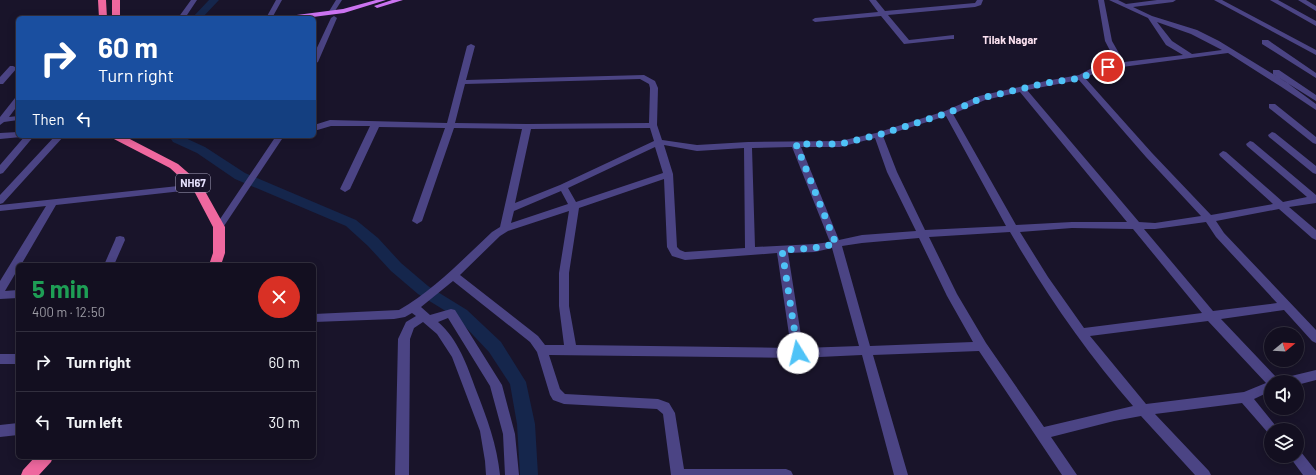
<!DOCTYPE html>
<html lang="en">
<head>
<meta charset="utf-8">
<style>
  body { margin:0; font-family:Barlow,sans-serif; background:#201d2d; color:#f1f3f6; height:100vh; display:flex; flex-direction:column; font-size:15px; white-space:nowrap }
  * { box-sizing:border-box; margin:0 }
  p { font-size:13px; color:#9d9ca5 }
  .icon { flex:none; width:22px; height:22px; fill:none; stroke:currentColor; stroke-width:2; stroke-linecap:round; stroke-linejoin:round }
  .map { position:relative; flex:1; overflow:hidden }
  .side { position:absolute; left:16px; top:263px; width:300px; height:196px; display:flex; flex-direction:column; background:#130f20; border-radius:6px; box-shadow:0 2px 10px #0003,0 0 0 1px #322f3e }
  .side>* { flex:none }
  .hud { position:absolute; left:16px; top:16px; width:300px; height:122px; border-radius:6px; box-shadow:0 2px 10px #0003,0 0 0 1px #322f3e; background:#1a4fa0; color:#fff; overflow:hidden }
  .needle { width:26px; rotate:72deg }
  .controls { position:absolute; left:1264px; top:327px; display:grid; gap:8px }
  .controls a { display:grid; place-items:center; width:40px; height:40px; border-radius:50%; background:#130f20; box-shadow:0 2px 10px #0003,0 0 0 1px #322f3e; font-size:20px }
  .pin { position:absolute; display:grid; place-items:center; width:34px; height:34px; color:#fff; margin:-17px; border:2px solid #fff; border-radius:50%; box-shadow:0 1px 4px #0007 }
  .me { position:absolute; width:44px; margin:-22px; rotate:351deg; stroke-linejoin:round; filter:drop-shadow(0 0 3px #0008) }
  .turn { display:flex; align-items:center; gap:14px; height:84px; padding:0 16px; font-size:18px }
  .turn .icon { width:52px; height:52px; stroke-width:2.5 }
  .turn b { display:block; font-size:28px; line-height:34px }
  .then { display:flex; align-items:center; height:38px; padding:0 16px; background:#0003; gap:8px; font-size:15px }
  .round { display:grid; place-items:center; flex:none; width:42px; height:42px; border-radius:21px; background:#201d2d }
  .head { display:flex; align-items:center; justify-content:space-between; height:68px; padding:0 16px }
  h1 { font-size:24px; font-weight:700; line-height:30px; color:#1e9e55 }
  ul { padding:0; list-style:none }
  li { display:flex; align-items:center; gap:12px; height:60px; padding:0 16px; border-top:1px solid #322f3e }
  li div { flex:1 }
  li b { display:block; font-size:15px }
  li em { font-style:normal }
  .map>svg:first-child { display:block }
  .lines { fill:none; stroke-linecap:round; stroke-linejoin:round }
  .canal { fill:#15264c; fill-rule:evenodd }
  .minor { fill:#4b4484; fill-rule:evenodd }
  .major { fill:#cb73f0; fill-rule:evenodd }
  .highway { fill:#ef689f; fill-rule:evenodd }
  .route { stroke:#4fc3f7; stroke-width:7; stroke-dasharray:0 12.6 }
  .labels { text-anchor:middle; stroke-width:4; stroke-linejoin:round; paint-order:stroke }
  .far-neighbourhood-label { font-size:11px; font-weight:bold; fill:#fce2f1; stroke:#19142a }
  .shield { fill:#19142a; stroke:#a8a3bd; stroke-width:1 }
  .shield-label { font-size:11px; font-weight:bold; fill:#e5e0fc }
</style>
</head>
<body>
<div class="map">
<svg width="1316" height="475" viewBox="0 0 1316 475">
  <rect width="100%" height="100%" fill="#19142a"/>
  <g class="lines">
    <path class="canal" d="M209 0H219L202 18H192Z
      M169 136H181L205 147 245 173 356 220 378 238 401 263 428 286 467 310 501 342 526 382 535 424 538 475H520L517 424 510 384 489 352 457 318 418 294 391 271 368 246 346 226 235 179 197 153 173 142Z"/>
    <path class="minor" d="M191 0H197L185 18H178Z
      M276 0H282L272 18H266Z
      M336 0H342L333 14H329L328 13Z
      M869 0H876L885 11 975 3 977 0H983L981 5 975 7 888 15 909 40 954 35V39H951L904 44 881 16 815 22 812 20 815 18 878 12Z
      M1098 0H1104L1112 41 1124 62 1183 55 1166 45 1148 18 1109 0H1118L1126 4 1157 0H1176L1173 2 1133 7 1152 16 1197 30 1219 41 1286 82 1316 104V110L1280 86 1228 53 1122 67 1097 72 1085 78 1152 153 1211 215 1273 204 1220 156 1219 154 1223 151 1226 152 1283 202 1307 197 1247 146 1246 144 1250 141 1253 142 1316 195V203L1289 207 1316 230V240L1312 238 1279 209 1216 221 1224 233 1316 330V343L1312 341 1284 310 1221 319 1277 378 1279 382H1271V391L1254 399 1279 430H1271V435L1269 434 1242 403 1155 414 1209 471 1211 475H1195L1141 416 1114 421 1051 437 1077 475H1062L979 351 873 355 908 475H894L862 355 798 358 549 355 560 389 565 394 658 399 669 403 675 413 684 469H786L791 471 793 475H671L663 414 657 409 564 404 553 400 550 395 537 352 530 342 453 281 421 307 430 315 451 309 455 310 502 385 515 434 519 475H505L503 434 490 386 448 318 438 322C458 339 467 365 476 390 487 418 497 445 500 475H486L485 461 480 431 452 357 437 334 423 322 414 328 410 339 409 475H395L398 339 406 322 416 316 412 313 405 317 394 319 314 322V314L399 310C434 290 463 259 492 232L500 227 522 129 454 128 422 221 417 224 412 221 445 128 379 127 350 189 345 192 340 189 370 126H331L314 131V125L330 120 447 123 467 46 471 44 475 46 466 80 644 75 655 81 658 88 657 125 662 140 697 145 748 142 840 141 876 133 945 111 979 96 1046 81 1079 75 1092 68 1117 64 1105 41ZM1157 22 1191 34 1222 50 1192 54 1172 41ZM640 79 649 84 650 88 649 123 527 124 455 123 465 84ZM1079 80 1146 157 1201 216 1155 223 1139 222 1027 90ZM1020 92 1127 222H1072L1016 225 953 114 985 100ZM946 116 1006 226 925 230 897 172 883 136ZM650 128 654 141 560 185 515 203 531 129ZM875 138 887 172 916 231 862 235 839 240 801 147H840ZM664 145 697 151 744 148 745 248 685 252 680 250 677 247 673 174ZM655 147 663 173 576 202 568 188ZM792 147 830 242 815 244 755 247 752 148ZM664 179 667 247 672 256 685 260 777 253 791 348 576 345 569 306V273L579 208ZM561 191 568 204 511 223 514 211ZM569 211 559 273V306L564 345H545L538 336 460 275 500 236 508 231ZM1206 222 1216 237 1277 303 1213 311 1144 229H1155ZM1072 228 1133 229 1202 313 1084 328 1048 277 1020 232ZM1010 232C1046 294 1086 352 1133 406L1044 427 986 343 957 294 929 237ZM919 238 947 296 973 342 870 346 842 246 862 243ZM832 248 859 346 803 348 788 253 815 252ZM1208 321 1266 383 1244 392 1146 404 1090 336Z
      M1214 0H1222L1316 50V55Z
      M1270 0H1278L1316 21V26Z
      M1298 0H1306L1316 6V11Z
      M334 16 337 18 318 62 314 64V54L331 18Z
      M1262 40H1268L1316 73V78L1262 44Z
      M10 66H13L17 68 3 84H0V77Z
      M1273 70H1279L1316 95V101L1273 74Z
      M15 98H18V105L9 117 18 116V120L4 122 0 125V117Z
      M1269 104H1275L1316 137V144L1313 143 1269 108Z
      M18 132V136L21 137 0 139V133Z
      M1272 132 1275 133 1316 166V174L1313 173 1269 137 1268 135Z
      M25 136H34L3 173 0 174V165Z
      M55 136H64L3 203 0 204V195Z
      M276 136H284L222 229H216L214 227 216 225Z
      M197 184 200 185 202 187 200 189 56 205 21 265H18V269L5 291 18 290V298L0 299V281L46 206 0 211V205Z
      M120 236 124 237 125 240 114 265H104L115 240 116 237Z
      M0 354H18V364H0Z
      M1316 370V380L1297 385V382H1281L1283 378 1287 377Z
      M18 423V435L0 437V425Z
      M1297 450 1301 452 1316 471V475H1303L1289 456H1297Z"/>
    <path class="major" d="M376 0H386L344 13 305 18H286L289 16 343 9Z
      M392 0H403L377 8 374 6Z"/>
    <path class="highway" d="M98 0H106L107 18H99Z
      M112 0H120V18H112Z
      M111 136H124L178 164 201 184 225 227V253L221 265H209L213 253V227L193 189 170 168 112 138Z
      M35 457H53L51 462 39 475H21L23 470Z"/>
  </g>
  <g class="lines">
    <path class="route" d="M798 353 782 250 814 248 836 244 796 144H840L878 135 948 113 982 98 1046 83 1082 78 1095 70 1108 67"/>
  </g>
  <g class="labels">
    <g class="far-neighbourhood-label">
      <text x="1010" y="44">Tilak Nagar</text>
    </g>
    <rect class="shield" x="176" y="174" width="34" height="18" rx="3"/>
    <g class="shield-label">
      <text x="193" y="187">NH67</text>
    </g>
  </g>
</svg>
<div class="controls">
<a><svg class="needle" viewBox="-14 -14 28 28"><path d="M0-13l5 13h-10z" fill="#e53935"/><path d="M0 13l5-13h-10z" fill="#9d9ca5"/></svg></a>
<a><svg class="icon" aria-label="sound" viewBox="0 0 24 24"><path d="M4 9h4l5-4v14l-5-4H4zM17 9q2 3 0 6"/></svg></a>
<a><svg class="icon" aria-label="layers" viewBox="0 0 24 24"><path d="M12 4l9 5-9 5-9-5zM3 14l9 5 9-5"/></svg></a>
</div>
<div class="pin" style="left:1108px;top:67px;background:#d93025"><svg class="icon" aria-label="arrive" viewBox="0 0 24 24"><path d="M6 21V4h12l-3 4 3 4H6"/></svg></div>
<svg class="me" style="left:798px;top:353px" viewBox="-20 -20 40 40"><circle r="19" fill="#fff"/><path d="M0-13L10 11 0 6-10 11z" fill="#4fc3f7"/></svg>
<div class="hud">
<div class="turn"><svg class="icon" aria-label="right" viewBox="0 0 24 24"><path d="M7 20v-9h11M14 6l5 5-5 5"/></svg><div><b>60 m</b>Turn right</div></div>
<div class="then">Then<svg class="icon" aria-label="left" viewBox="0 0 24 24"><path d="M17 20v-9H6M10 6l-5 5 5 5"/></svg></div>
</div>
<section class="side">
<div class="head"><div><h1>5 min</h1><p>400 m · 12:50</p></div><a class="round" style="background:#d93025;color:#fff"><svg class="icon" aria-label="close" viewBox="0 0 24 24"><path d="M6 6l12 12M18 6L6 18"/></svg></a></div>
<ul>
<li><svg class="icon" aria-label="right" viewBox="0 0 24 24"><path d="M7 20v-9h11M14 6l5 5-5 5"/></svg><div><b>Turn right</b></div><em>60 m</em></li>
<li><svg class="icon" aria-label="left" viewBox="0 0 24 24"><path d="M17 20v-9H6M10 6l-5 5 5 5"/></svg><div><b>Turn left</b></div><em>30 m</em></li>
</ul>
</section>
</div>
</body>
</html>
